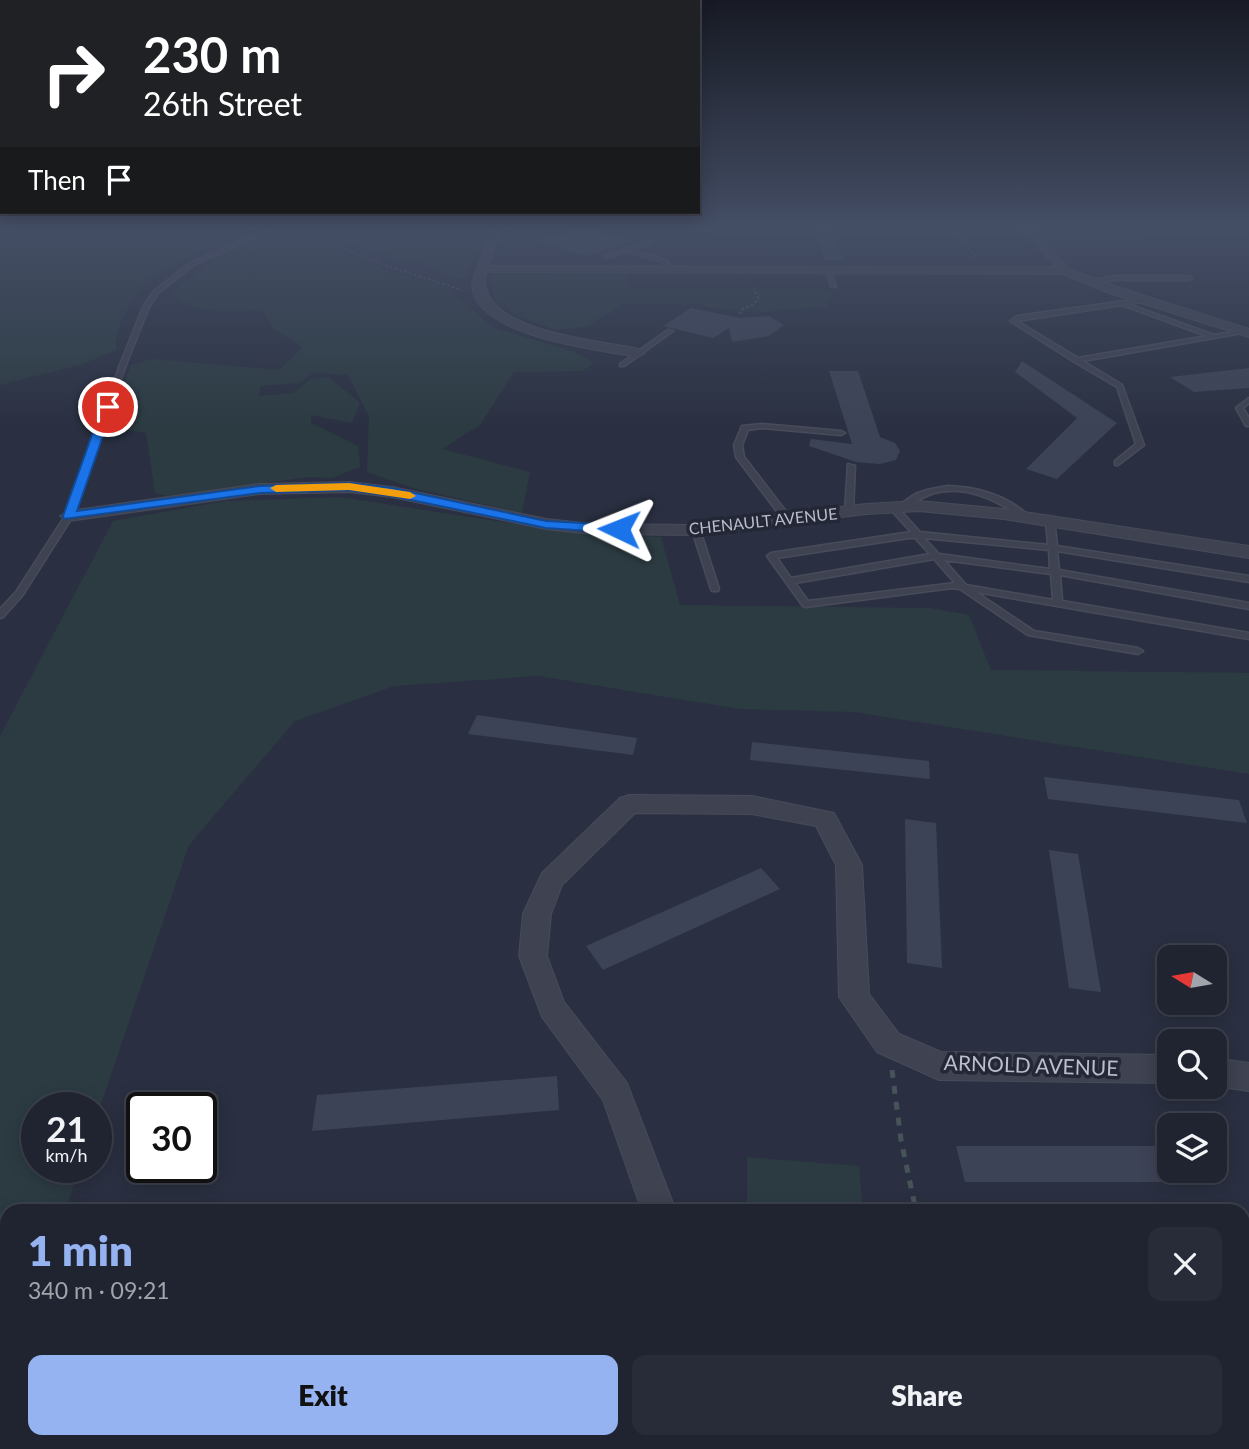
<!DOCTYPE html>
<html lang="en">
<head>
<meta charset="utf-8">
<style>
  body { margin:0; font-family:Lato,sans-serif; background:#282c39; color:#f1f3f6; height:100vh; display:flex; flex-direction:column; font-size:26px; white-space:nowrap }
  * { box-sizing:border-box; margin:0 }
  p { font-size:23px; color:#a2a4ab }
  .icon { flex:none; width:38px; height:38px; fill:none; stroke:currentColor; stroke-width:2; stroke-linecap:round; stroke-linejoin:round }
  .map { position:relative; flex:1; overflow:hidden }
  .side { position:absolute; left:0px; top:1204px; width:1250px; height:245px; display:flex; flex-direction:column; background:#202431; border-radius:21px 21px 0 0; box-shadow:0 4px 18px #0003,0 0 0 2px #3d414d }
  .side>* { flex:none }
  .hud { position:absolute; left:0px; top:0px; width:700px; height:214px; box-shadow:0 4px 18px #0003,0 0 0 2px #3d414d; background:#202124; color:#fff; overflow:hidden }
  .needle { width:46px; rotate:281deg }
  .tools { position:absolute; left:1157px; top:945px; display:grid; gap:14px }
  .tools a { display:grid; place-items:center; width:70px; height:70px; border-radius:14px; background:#202431; box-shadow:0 4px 18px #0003,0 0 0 2px #3d414d; font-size:35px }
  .speed { position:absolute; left:21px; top:1092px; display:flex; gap:14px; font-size:35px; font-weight:700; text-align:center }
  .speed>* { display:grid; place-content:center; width:91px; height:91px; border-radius:50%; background:#202431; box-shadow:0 4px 18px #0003,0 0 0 2px #3d414d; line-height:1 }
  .speed small { font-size:18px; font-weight:400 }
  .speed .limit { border:4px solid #111; border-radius:10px; background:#fff; color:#111 }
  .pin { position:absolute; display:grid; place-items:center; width:60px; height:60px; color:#fff; margin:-30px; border:4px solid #fff; border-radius:50%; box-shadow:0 2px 7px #0007 }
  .me { position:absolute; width:77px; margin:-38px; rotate:272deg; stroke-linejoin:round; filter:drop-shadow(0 0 5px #0008) }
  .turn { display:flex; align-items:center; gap:24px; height:147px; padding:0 28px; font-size:32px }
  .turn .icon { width:91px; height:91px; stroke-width:2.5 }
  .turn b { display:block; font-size:49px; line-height:60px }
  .then { display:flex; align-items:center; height:66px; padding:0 28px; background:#0003; gap:14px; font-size:26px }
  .round { display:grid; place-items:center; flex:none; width:74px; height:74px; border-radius:14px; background:#282c39 }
  .head { display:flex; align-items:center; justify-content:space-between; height:119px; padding:0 28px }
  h1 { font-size:42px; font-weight:800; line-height:52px; color:#95b2f1 }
  .action { display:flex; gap:14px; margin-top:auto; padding:14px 28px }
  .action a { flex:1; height:80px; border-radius:14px; background:#95b2f1; color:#111; font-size:28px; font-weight:800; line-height:80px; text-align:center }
  .action a+a { background:#282c39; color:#f1f3f6 }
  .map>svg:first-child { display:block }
  .green { fill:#2c3b42 }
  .building { fill:#3d4356 }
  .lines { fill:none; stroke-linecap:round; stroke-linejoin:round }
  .service-casing { stroke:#484b5a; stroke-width:3 }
  .minor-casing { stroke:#484b5a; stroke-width:2 }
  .path-far1 { stroke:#46545a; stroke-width:2; stroke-dasharray:2.5 2.5; stroke-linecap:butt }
  .path { stroke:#46545a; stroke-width:5; stroke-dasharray:8 8; stroke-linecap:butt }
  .service { fill:#3e4251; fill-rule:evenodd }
  .minor { fill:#3e4251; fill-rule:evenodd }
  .route { fill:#1a73e8; stroke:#114b97; stroke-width:2 }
  .slow { fill:#f59e0b }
  .labels { text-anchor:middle; stroke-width:7; stroke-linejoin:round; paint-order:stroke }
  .far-street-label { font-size:16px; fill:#bbbecb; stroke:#232736 }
  .near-street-label { font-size:21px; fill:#bbbecb; stroke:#232736 }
</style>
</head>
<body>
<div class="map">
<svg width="1249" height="1449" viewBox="0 0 1249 1449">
  <rect width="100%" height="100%" fill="#2a3041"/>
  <path class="green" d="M57 227H264C237 238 163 264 146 283 130 299 115 328 116 350L83 364 0 385V244L20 245Z
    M298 227H486L467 277 454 280 421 263 400 261 327 234 291 232Z
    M268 237 310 239 392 273 444 286 494 328 575 352 594 363 583 371 514 372 480 425 442 449 530 472 522 513 413 488 367 472 369 416 348 375 313 373 300 383 261 386 259 396 294 393 310 379 329 377 360 403 352 423 311 415V423L358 446 360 467 332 478 309 477 168 496 155 493 146 433 106 427 131 365 152 359 279 370 303 347 272 327 263 311C232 310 193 318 172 292L224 253Z
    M627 270 628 288 820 289 834 292 826 309 818 307 766 312 723 310 697 304H623L588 326 556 330 514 315 495 300 490 276 501 271Z
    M340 497 566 532 661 537 680 605 929 608 969 615 991 670 1249 673V774L854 712 740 709 538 676 394 686 295 721 189 845 96 1119V1108H37V1167H80L65 1211H7V1384L0 1405V736L113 521 226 501Z
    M747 1157 859 1166 863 1211H810L747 1206Z"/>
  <path class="building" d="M578 228H588L633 241 587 256 540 241Z
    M812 228H830L844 260H825Z
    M691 308 740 318 769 316 784 325 769 336 732 342 729 328 713 338 663 326Z
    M1022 361 1117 423 1057 479 1026 469 1077 418 1015 372Z
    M1249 368V388L1194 392 1170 377Z
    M829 371H858L880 437 895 443 900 451 896 460 880 464 856 462 809 446 811 439 852 444Z
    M477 715 637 738 633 755 468 734Z
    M752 742 929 761 930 779 750 760Z
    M1044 777 1239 800 1247 823 1048 799Z
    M905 819 936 823 942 968 907 963Z
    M1049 850 1078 854 1101 992 1069 988Z
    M761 868 780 889 603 970 586 946Z
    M557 1076 559 1110 312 1131 317 1095Z
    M956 1146H1169V1182H965Z"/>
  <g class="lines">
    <defs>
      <path id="service" d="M271 227H278L194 265 158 293 149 307 127 362 73 516 22 596 3 617 0 618V609L16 592 65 516 121 362 143 307 154 291 190 263Z
        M846 227H851V230L847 231Z
        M1033 235H1140L1142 236 1140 237H1031Z
        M649 241 651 244 632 250 667 260 672 270H668L663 262 627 251 606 258 603 256Z
        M826 269 831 270 836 287 831 286Z
        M1114 276H1189L1192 278 1189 280H1114L1092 283 1089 281Z
        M1146 298 1148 299V301L1128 304 1214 335 1245 330 1248 332 1083 361 1122 385 1144 445 1118 465H1115V461L1136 444 1117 387 1073 361 1010 321 1017 316ZM1122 305 1207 336 1078 358 1017 321Z
        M668 330 673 331 624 366H620V364Z
        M1249 398V403L1243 408 1249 418V426H1246L1236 408Z
        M762 424 841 431 845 433 841 435 762 428 748 430 742 445 744 457 791 518V522H785L736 457 734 445 742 426Z
        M848 464 855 466 853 511 849 513 845 511Z
        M948 486C978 487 1008 496 1030 517L1026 519H1023C996 499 962 483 929 495 919 498 909 508 899 509L920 532 1048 545 1046 520 1050 518 1054 520 1057 546 1249 576V582L1057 551 1059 570 1249 603V609L1060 575 1062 601 1249 633V639L976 592 1034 631 1138 648 1143 651 1138 654 1028 635 960 589 952 588 806 607 803 606 767 556 771 553 911 532 891 510V506C901 507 908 497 918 493 928 489 937 488 948 486ZM909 538H915L930 554 791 578 777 558ZM924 538 1049 550 1050 569 939 554ZM934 559 955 583 808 601 795 583ZM944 560 1051 574 1053 600 966 585Z
        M693 528H699L700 530 719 589 718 591H712L711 589 692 530Z"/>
      <path id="minor" d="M21 227 20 229 0 235V229Z
        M492 227H502L488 266 1056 267 1020 227H1031L1069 269 1120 288 1249 329V337L1112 294 1063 274 486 272C473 333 603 340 643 350L645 353 638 357C599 350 471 336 472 283Z
        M349 482 392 487 546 519 593 524 696 525 866 504 919 501 1004 509 1249 546V558L1004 519 919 511 866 514 696 535 593 534 546 529 392 497 349 492 260 494 69 521 60 516 69 511 260 484Z
        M629 795 752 796 834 813 862 865 869 994 899 1034 941 1052 1169 1055V1083L939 1080 877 1052 839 997 836 865 816 826 752 814 635 813 562 885 551 914 547 956 564 1002 627 1083 676 1211H642L603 1100 542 1017 519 956 523 914 542 873 620 798Z
        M1214 1058 1249 1063V1091L1214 1086Z
        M653 1442H693L694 1449H654Z"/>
    </defs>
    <use href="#service" class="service-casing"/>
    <use href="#minor" class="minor-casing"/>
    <path class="path-far1" d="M294 227 286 233 316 237 378 263 462 290
      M943 227 954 228
      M953 227 976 258
      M740 314 742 309 753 305 758 298 754 288"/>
    <path class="path" d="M892 1070 901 1140 916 1211
      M1242 1302H1249
      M901 1442 902 1449"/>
    <use href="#service" class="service"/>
    <use href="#minor" class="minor"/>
  </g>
  <linearGradient id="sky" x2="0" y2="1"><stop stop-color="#171a24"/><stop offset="0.53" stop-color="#444e65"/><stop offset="1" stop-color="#444e65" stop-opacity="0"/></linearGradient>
  <rect width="1249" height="430" fill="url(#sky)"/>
  <path class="route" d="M108 404 113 407 77 511 260 486 349 483 392 488 546 521 619 525 625 529 619 533 546 528 392 496 349 490 260 493 64 519 63 516 102 407Z"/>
  <path class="slow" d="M349 483 410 492 416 496 410 499 349 490 276 492 270 488 276 485Z"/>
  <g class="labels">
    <g class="far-street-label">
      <text transform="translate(763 521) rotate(-6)" y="6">CHENAULT AVENUE</text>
    </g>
    <g class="near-street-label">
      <text transform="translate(1031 1066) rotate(2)" y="7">ARNOLD AVENUE</text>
    </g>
  </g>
</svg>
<div class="tools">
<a><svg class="needle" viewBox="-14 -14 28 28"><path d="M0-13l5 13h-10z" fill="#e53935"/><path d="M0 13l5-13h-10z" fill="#a2a4ab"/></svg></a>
<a><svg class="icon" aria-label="search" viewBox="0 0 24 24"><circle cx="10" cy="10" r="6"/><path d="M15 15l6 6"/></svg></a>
<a><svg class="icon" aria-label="layers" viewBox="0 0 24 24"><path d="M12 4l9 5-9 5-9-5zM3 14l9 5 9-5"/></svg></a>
</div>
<div class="speed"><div>21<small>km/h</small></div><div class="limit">30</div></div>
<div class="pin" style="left:108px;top:407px;background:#d93025"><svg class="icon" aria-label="arrive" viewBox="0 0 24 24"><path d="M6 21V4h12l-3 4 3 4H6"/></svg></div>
<svg class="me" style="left:619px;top:529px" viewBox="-20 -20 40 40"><path d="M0-17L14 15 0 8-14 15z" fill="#1a73e8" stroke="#fff" stroke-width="4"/></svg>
<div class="hud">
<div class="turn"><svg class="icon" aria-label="right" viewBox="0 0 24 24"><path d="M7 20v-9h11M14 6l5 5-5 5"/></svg><div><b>230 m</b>26th Street</div></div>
<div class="then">Then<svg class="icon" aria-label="arrive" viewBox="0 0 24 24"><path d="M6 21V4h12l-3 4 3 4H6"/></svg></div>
</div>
<section class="side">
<div class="head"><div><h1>1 min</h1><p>340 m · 09:21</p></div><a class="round"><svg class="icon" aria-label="close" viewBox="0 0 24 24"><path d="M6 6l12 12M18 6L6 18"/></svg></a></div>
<div class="action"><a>Exit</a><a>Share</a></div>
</section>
</div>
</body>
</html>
